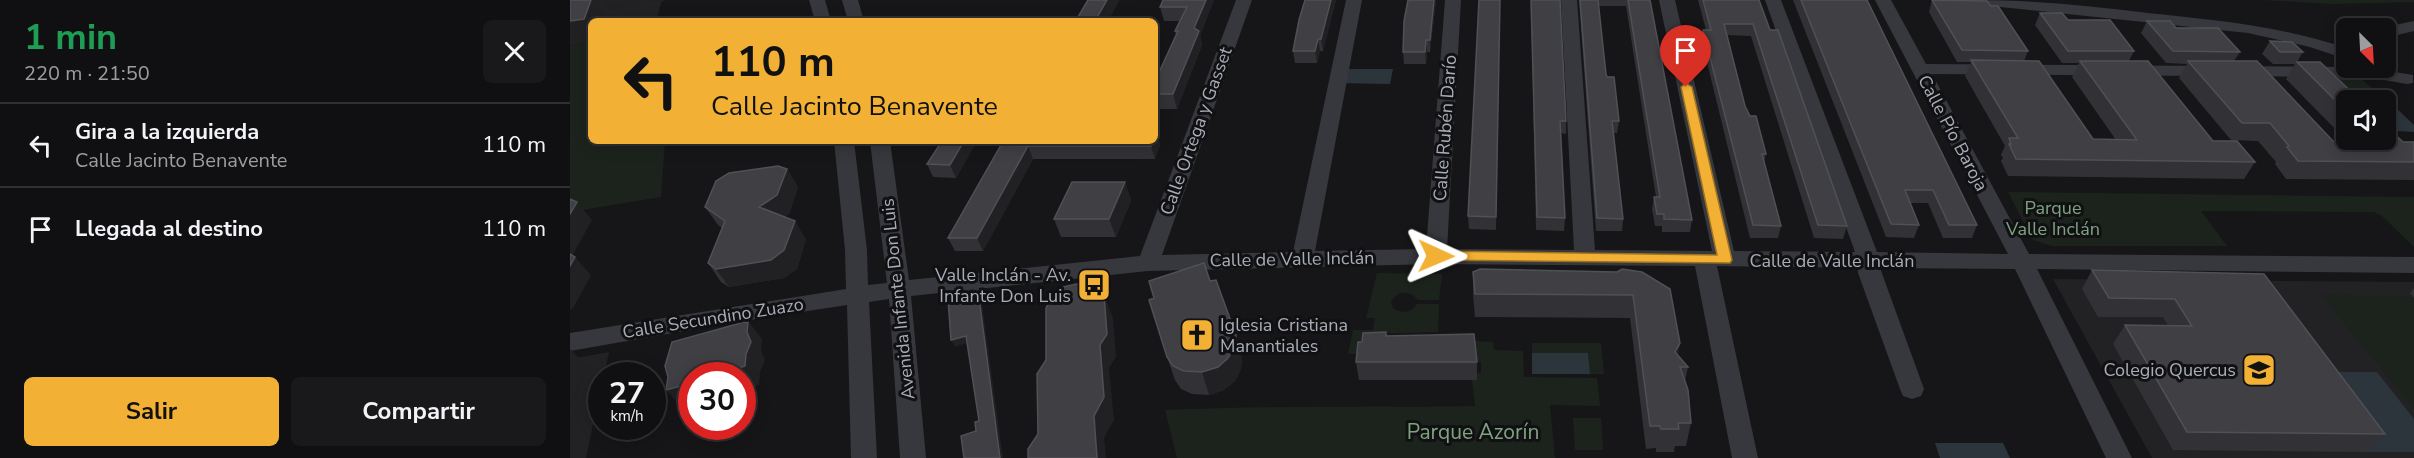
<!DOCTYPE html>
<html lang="es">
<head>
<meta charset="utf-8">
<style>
  body { margin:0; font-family:"Nunito Sans",sans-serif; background:#19191b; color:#f1f3f6; height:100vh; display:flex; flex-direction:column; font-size:22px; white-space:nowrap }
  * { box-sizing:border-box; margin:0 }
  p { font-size:20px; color:#9c9d9f }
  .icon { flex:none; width:33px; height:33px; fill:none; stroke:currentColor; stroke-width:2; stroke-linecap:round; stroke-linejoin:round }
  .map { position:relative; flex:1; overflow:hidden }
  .drawer { display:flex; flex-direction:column; background:#101012; width:570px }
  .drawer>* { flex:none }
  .guide { position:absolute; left:18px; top:18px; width:570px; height:126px; border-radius:9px; box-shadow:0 3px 15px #0003,0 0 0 2px #303032; background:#f2b134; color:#111; overflow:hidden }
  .needle { width:39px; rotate:156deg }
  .fabs { position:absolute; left:1766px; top:18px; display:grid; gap:12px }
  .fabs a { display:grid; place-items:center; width:60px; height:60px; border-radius:9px; background:#101012; box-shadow:0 3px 15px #0003,0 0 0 2px #303032; font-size:30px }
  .speed { position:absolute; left:18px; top:362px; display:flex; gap:12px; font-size:30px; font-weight:700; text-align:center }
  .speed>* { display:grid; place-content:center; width:78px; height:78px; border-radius:50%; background:#101012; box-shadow:0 3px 15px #0003,0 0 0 2px #303032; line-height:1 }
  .speed small { font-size:15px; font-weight:400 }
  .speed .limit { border:9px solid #d22; background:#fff; color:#111 }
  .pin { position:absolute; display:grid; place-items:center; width:51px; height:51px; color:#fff; margin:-62px -26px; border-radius:50% 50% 50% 0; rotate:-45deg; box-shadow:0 0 6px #0007 }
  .pin .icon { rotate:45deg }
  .me { position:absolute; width:66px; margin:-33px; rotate:91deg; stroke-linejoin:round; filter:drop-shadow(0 0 4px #0008) }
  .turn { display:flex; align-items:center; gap:21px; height:126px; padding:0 24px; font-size:27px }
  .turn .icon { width:78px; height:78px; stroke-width:2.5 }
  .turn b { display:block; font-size:42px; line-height:51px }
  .round { display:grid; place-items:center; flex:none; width:63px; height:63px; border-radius:9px; background:#19191b }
  .overview { display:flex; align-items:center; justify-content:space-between; height:102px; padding:0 24px }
  h1 { font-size:36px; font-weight:700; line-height:45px; color:#1e9e55 }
  .button { display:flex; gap:12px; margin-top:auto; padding:12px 24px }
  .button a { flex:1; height:69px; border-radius:9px; background:#f2b134; color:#111; font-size:24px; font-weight:700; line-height:69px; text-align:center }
  .button a+a { background:#19191b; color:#f1f3f6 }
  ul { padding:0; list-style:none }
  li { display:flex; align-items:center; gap:18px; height:84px; padding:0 24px; border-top:2px solid #303032 }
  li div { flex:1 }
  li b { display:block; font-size:22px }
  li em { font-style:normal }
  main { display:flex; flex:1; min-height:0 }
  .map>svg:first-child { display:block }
  .built { fill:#222225 }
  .green { fill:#1c231d }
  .water { fill:#2c353c }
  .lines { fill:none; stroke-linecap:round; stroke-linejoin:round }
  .minor { fill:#37383d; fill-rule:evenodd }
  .wall { fill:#323236 }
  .shaded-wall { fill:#212124 }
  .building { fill:#3f3f44; stroke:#4f5156; stroke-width:1.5 }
  .route { fill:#f2b134; stroke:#9d7322; stroke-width:1.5 }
  .labels { text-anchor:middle; stroke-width:6; stroke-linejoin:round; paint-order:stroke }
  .street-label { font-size:18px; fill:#a8adb8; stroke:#111113 }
  .park-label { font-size:18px; fill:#7fa381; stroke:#111113 }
  .poi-label { font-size:18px; fill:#a8adb8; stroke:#111113; text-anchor:end }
  .near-park-label { font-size:21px; fill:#7fa381; stroke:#111113 }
</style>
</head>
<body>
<main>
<section class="drawer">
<div class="overview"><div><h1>1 min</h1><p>220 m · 21:50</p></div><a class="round"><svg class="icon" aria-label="close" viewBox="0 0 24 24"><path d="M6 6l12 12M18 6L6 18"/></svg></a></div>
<ul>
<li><svg class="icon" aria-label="left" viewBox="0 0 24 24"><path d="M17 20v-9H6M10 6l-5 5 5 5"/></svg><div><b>Gira a la izquierda</b><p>Calle Jacinto Benavente</p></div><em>110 m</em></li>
<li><svg class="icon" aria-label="arrive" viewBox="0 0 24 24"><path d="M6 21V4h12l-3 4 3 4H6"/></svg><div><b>Llegada al destino</b></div><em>110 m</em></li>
</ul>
<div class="button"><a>Salir</a><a>Compartir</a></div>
</section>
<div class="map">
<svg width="1844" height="458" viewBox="0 0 1844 458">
  <rect width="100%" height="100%" fill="#161618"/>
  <path class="built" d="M0 0H95L91 3 86 21H21V42L0 46Z
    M1483 279 1844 282V458H1582Z
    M39 352 34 375H32L31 385 16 458H0V359Z"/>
  <path class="green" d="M1693 0H1844V2L1761 4Z
    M21 42V141H95L91 197 0 212V46Z
    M1753 76 1789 77 1809 94 1783 92 1788 100Z
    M1438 192 1844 197V247L1812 216 1804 212 1631 211 1657 246H1482L1463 240Z
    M807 273 872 274 869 300H848C840 290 827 290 821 302L823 308C831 314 842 313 847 304H869L868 332 797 334 791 354H778L783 330H803L805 318H796Z
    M1751 295 1842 296 1844 298V409Z
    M904 341 923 342 924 350 953 351 954 377 1027 378 1030 406 980 405 985 458H607L595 410C698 405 801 408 905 406L902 380 907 373H911V362L905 361Z
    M962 343H1031L1034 374H1020L1018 353H962Z
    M1003 418H1031L1033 450H1005Z"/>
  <path class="water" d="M773 69H823L820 84 770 83Z
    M1815 106H1824L1844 125V132L1827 131 1815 119Z
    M962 353H1018L1020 374H962Z
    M1739 372H1807L1844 419V452H1797Z
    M1365 443H1433L1440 458H1370Z"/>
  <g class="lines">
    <path class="minor" d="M239 0H255L261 21H245Z
      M272 0H288L294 21H278Z
      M666 0H682L592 255 723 252 776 0H792L745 251 856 249 875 0H891L877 249 1004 250 991 0H1007L1025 250 1142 251 1089 0H1105L1164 251 1285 252 1195 0H1211L1307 252 1438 254 1305 0H1321L1356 64 1776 67 1801 68 1843 75V83L1837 84 1797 77 1362 74 1459 254 1844 257V273L1467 269 1562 458H1536L1445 269 1310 268 1354 389 1351 396 1342 399 1333 396 1330 389 1288 273V268L1147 266 1188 458H1162L1125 266 866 264 578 271 341 296 356 458H330L319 299 299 302 307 458H281L277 305 160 323 0 351V333L276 289 275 250 264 141H284L297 250 298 285 317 283 300 141H320L339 280 570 256Z
      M1404 0C1463 0 1520 6 1578 13 1645 20 1712 26 1776 48V59L1740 47 1678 33 1412 5Z
      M1844 21V31L1815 38V28H1811Z"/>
  </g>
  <path class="wall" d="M644 0 630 35 632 45 607 109H585V81L606 35 605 31 610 21H594L590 7Z
    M735 0H766L753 51H750L747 63H725L723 51Z
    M866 0 860 52H857L856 64H834L833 52Z
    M930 0 926 230 899 229 898 216Z
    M961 0H990L996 121V134L991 133 995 218 994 231 966 230Z
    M1009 0H1080L1122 220 1120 232H1092V226H1085L1082 209 1084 197H1086L1056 6H1028L1036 74 1049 121 1047 133H1044L1053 219 1052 231H1026Z
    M1128 0H1189L1200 30 1277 226 1273 239 1244 238 1181 36 1157 35 1175 106 1196 154 1194 162 1211 226 1208 238H1180L1132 42 1133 30H1136Z
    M1223 0H1297L1407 225 1402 238H1373L1358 203H1340L1349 225 1344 238 1316 237Z
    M1362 0 1421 6 1458 51 1454 61 1523 139 1546 140 1502 77 1509 63H1492L1465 25 1470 13 1498 20 1564 51 1559 61 1643 141 1685 162 1674 179 1438 176 1431 161 1433 158 1431 155 1435 146 1395 76 1401 62H1387L1359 12Z
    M1577 21 1606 28 1670 52 1664 61 1763 141H1777L1716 79 1725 64H1703L1692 54 1700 41 1733 52 1727 62 1776 100V140H1815L1833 142H1844V180L1716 179 1705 164 1706 162 1688 141 1661 140 1609 78 1617 64 1596 63 1571 33Z
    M587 133 590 145 585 159H463L413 251H385L378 238 458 146Z
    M372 141H407L386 178 363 177 357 164Z
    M217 169 228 187 219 214 214 217 236 239 227 269 214 278 159 287 151 282 138 263 152 228 148 225 135 207Z
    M555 182 561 201 546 237H491L484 219Z
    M1522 270 1694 274 1815 434 1797 452 1603 450 1543 344 1555 325 1598 326 1593 317H1528L1512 289Z
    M903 272H1047L1110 343 1108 355 1118 367 1115 381 1121 423 1116 446H1105L1104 452H1086V448L1076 449 1060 318 905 317 903 295Z
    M640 281 672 358 671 369 665 381 654 390 639 395 622 394 611 389 605 380 597 357 584 298Z
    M1844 288V298L1840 293Z
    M817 335 907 362V380H789L786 362Z"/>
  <path class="shaded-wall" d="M21 0H26L35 14 32 21H21V38L0 42V21Z
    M33 0H91L40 10Z
    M537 0H550L538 21H525Z
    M636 0H644L630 35 632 45 607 109 603 94 624 28Z
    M761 0H766L753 51 751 39Z
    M864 0H866L860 52V40Z
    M748 39 750 51 747 63 745 51Z
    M856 40 857 52 856 64 855 52Z
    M587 133 590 145 585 159 581 146 583 141H585V137Z
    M394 141H407L386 178 380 165Z
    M458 146 463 159 413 251 407 238Z
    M217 169 228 187 219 214 201 226 189 207Z
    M555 182 561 201 546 237 539 219Z
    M7 202 22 220 0 260V214Z
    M225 221 236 239 227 269 214 278 159 287 146 269Z
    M5 257 21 275 4 307 0 310V266Z
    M408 290 411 297 433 458H430Z
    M534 295 543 318 546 357 539 368 544 420 534 438 536 458H527L524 416Z
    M178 321 192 339 191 351 195 360 190 372 189 385 172 390V375H147L177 332Z
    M666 335 672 358 671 369 665 381 654 390 639 395 632 372Z
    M396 336 400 342 385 347 381 340Z
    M1110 343 1106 366 1105 352Z
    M0 349 19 368 0 409Z
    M122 383V406L112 408 96 390Z"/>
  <path class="building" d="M0 0H21L14 19 0 21Z
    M518 0H537L525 21H504L506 17H508Z
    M593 0H636L624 28 629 31 603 94H585V81L608 31H605L617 7H590Z
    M735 0H761L751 39H748L745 51H723L729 20Z
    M838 0H864L860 40H856L855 52H833L834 21Z
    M909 0H930L926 217 898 216Z
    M961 0H990L996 121H990L995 218 967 217Z
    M1010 0H1028L1036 74 1037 77H1044L1049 121H1042L1053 219 1027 218Z
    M1058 0H1080L1122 220 1094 219V214H1087L1084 197H1090Z
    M1133 0H1189L1200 30H1208L1277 226 1248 225 1183 24H1154L1175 106 1180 116H1186L1196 154H1192L1211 226 1183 225 1133 30H1141Z
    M1231 0H1297L1407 225H1379L1363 190H1335L1349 225 1321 224Z
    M1362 0 1417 1 1421 6H1428L1458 51 1392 50Z
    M1470 13H1492L1498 20H1540L1564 51H1498Z
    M1577 21H1600L1606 28H1648L1670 52 1603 51Z
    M1700 41 1722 42 1733 52H1710Z
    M1401 60 1469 61 1523 139 1567 140 1510 61H1578L1643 141H1667L1685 162 1446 159 1439 144H1441L1439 138H1448Z
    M1618 61H1687L1763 141 1807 142 1805 140H1815V125L1833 142H1844V162L1728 161 1717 147 1719 146 1700 123H1672Z
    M1727 62H1750L1790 100H1776V111Z
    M372 141H394L380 165 357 164Z
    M461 141H583L581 146H458L407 238H378L431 145 458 146Z
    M208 166 217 169 207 195 189 207 225 221 214 250 201 260 146 269 138 263 155 221 135 207 146 181 159 173Z
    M502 182H555L539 219H484Z
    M0 199 7 202 0 214Z
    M0 254 5 257 0 266Z
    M634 263 640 281 646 280 666 335 665 346 658 358 648 367 632 372 614 371 603 366 597 357 579 300 584 298 579 281Z
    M910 269 1047 272 1052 269 1072 272 1100 289 1110 343 1105 352 1118 367H1110L1118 390 1121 423H1108L1109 429H1091L1090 426H1080L1063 295 905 294 903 272Z
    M1522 270 1694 274 1815 434 1617 432 1555 325 1622 326 1605 299 1539 298Z
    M516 282V288L524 286 534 295 537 334 530 345 534 397 524 416 527 458H458V449L468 434 467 374 476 360V308L484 294 494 292 493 287Z
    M408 290 430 458H394L391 436 406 431 405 422 409 421 396 336 381 340 378 299 393 292Z
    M178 321 177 332 181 342 176 354 175 366 147 375H122V383L96 390 98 377 95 366 102 342Z
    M816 332V336L904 334 907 362H786L788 342H792L793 333Z"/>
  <path class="route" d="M1116 83 1122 87 1162 260 1160 263 861 260 859 256 866 251 1147 255 1111 87Z"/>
  <defs>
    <symbol id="bus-square" viewBox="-11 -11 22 22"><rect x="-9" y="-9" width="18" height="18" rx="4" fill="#f2b134" stroke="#111113"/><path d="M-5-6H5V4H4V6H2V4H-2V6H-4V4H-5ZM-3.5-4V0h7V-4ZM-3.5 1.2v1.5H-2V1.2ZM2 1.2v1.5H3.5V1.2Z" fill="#111"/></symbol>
    <symbol id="church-square" viewBox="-11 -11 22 22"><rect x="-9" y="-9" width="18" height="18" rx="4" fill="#f2b134" stroke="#111113"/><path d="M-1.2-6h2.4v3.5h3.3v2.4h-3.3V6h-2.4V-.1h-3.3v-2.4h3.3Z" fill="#111"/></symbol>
    <symbol id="school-square" viewBox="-11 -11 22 22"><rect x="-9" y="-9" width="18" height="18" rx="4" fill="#f2b134" stroke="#111113"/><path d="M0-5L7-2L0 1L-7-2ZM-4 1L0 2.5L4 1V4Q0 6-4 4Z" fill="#111"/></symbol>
  </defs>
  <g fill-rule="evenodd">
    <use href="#bus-square" x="505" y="266" width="38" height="38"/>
    <use href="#church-square" x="608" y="316" width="38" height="38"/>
    <use href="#school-square" x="1670" y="351" width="38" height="38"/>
  </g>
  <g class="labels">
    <g class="street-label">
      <text transform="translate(875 128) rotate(-86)" y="6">Calle Rubén Darío</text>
      <text transform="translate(626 131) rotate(-70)" y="6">Calle Ortega y Gasset</text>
      <text transform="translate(1383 133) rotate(62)" y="6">Calle Pío Baroja</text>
      <text transform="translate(722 259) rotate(-1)" y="6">Calle de Valle Inclán</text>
      <text x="1262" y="267">Calle de Valle Inclán</text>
      <text transform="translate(328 299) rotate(-96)" y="6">Avenida Infante Don Luis</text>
      <text transform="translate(143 318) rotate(-9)" y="6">Calle Secundino Zuazo</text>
    </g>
    <g class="park-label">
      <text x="1483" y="214">Parque<tspan x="1483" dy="21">Valle Inclán</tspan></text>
    </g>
    <g class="poi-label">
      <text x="501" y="281">Valle Inclán - Av.<tspan x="501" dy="21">Infante Don Luis</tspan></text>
      <text x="650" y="331" text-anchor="start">Iglesia Cristiana<tspan x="650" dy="21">Manantiales</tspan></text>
      <text x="1666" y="376">Colegio Quercus</text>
    </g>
    <g class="near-park-label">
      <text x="903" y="439">Parque Azorín</text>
    </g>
  </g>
</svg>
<div class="fabs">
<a><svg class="needle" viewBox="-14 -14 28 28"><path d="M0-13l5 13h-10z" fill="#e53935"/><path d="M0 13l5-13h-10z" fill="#9c9d9f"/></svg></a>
<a><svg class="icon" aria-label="sound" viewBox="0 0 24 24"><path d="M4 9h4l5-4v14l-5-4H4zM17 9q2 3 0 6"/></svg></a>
</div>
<div class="speed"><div>27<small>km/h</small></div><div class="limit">30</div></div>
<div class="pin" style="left:1116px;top:87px;background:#d93025"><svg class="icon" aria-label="arrive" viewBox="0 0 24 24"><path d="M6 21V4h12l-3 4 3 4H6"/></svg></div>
<svg class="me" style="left:866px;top:256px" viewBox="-20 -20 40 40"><path d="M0-17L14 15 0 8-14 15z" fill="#f2b134" stroke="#fff" stroke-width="4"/></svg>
<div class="guide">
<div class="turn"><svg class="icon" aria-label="left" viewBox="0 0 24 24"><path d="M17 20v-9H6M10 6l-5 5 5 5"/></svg><div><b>110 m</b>Calle Jacinto Benavente</div></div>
</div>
</div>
</main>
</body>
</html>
